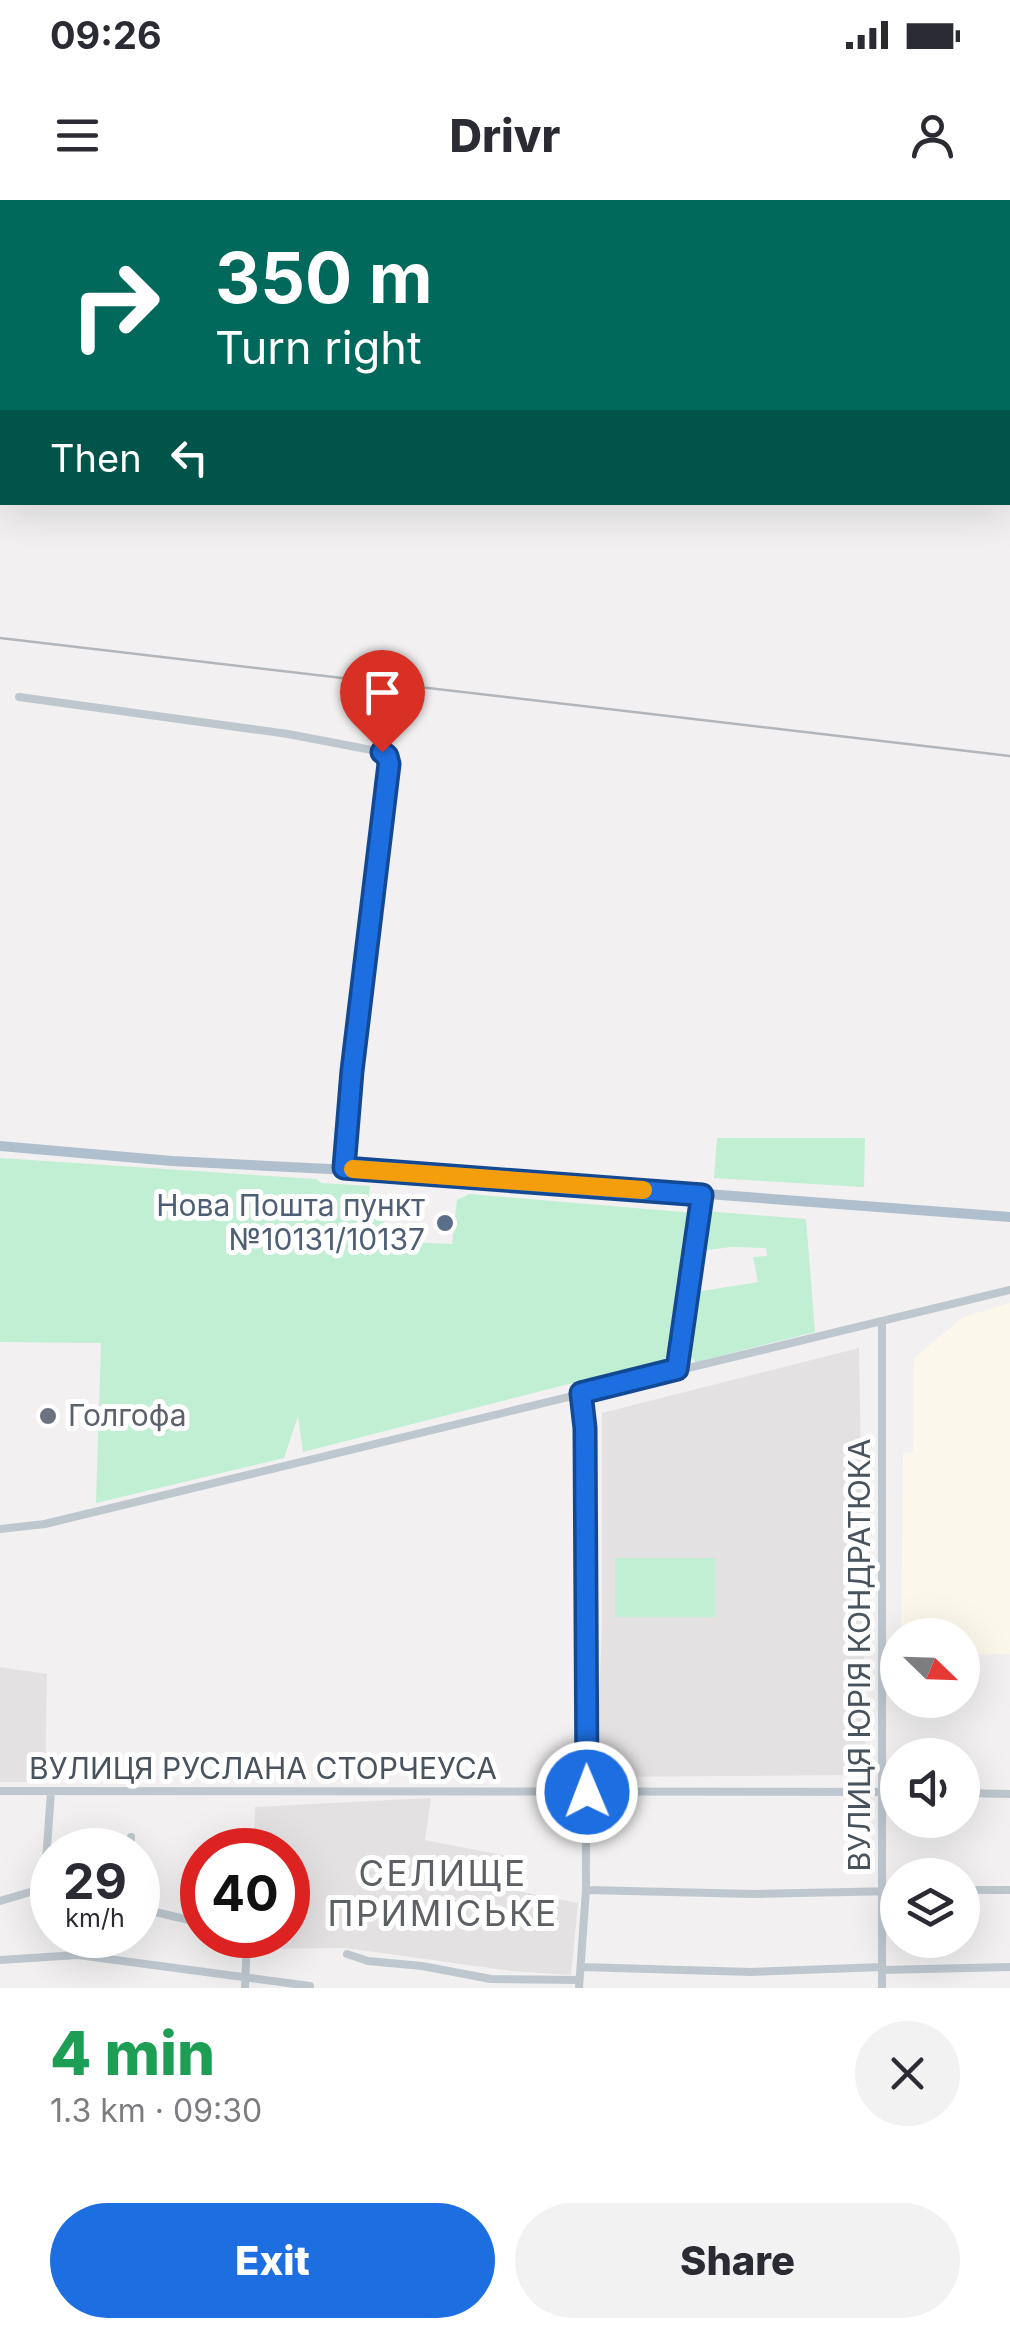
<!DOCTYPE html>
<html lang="en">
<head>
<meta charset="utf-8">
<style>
  body { margin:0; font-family:Inter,sans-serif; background:#f2f2f3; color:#2b2b33; height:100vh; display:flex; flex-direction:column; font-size:38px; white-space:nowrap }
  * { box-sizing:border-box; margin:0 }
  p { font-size:32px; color:#7c7c81 }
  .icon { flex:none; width:55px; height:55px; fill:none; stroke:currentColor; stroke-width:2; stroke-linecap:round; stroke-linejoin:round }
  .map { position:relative; height:1788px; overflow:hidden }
  .drawer { display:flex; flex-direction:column; background:#fff; flex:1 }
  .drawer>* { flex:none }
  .banner { position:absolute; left:0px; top:0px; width:1010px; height:305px; box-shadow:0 10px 40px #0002; background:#00695c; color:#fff; overflow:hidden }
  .needle { width:65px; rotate:113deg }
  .fabs { position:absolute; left:880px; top:1418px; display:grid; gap:20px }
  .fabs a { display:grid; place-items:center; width:100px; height:100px; border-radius:50%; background:#fff; box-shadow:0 10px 40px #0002; font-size:50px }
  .speed { position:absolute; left:30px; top:1628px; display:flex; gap:20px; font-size:50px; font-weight:700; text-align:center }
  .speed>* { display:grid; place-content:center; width:130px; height:130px; border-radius:50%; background:#fff; box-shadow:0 10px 40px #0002; line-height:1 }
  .speed small { font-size:25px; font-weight:400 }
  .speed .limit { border:15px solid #d22; background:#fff; color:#111 }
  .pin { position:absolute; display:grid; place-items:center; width:85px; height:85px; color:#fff; margin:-102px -42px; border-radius:50% 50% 50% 0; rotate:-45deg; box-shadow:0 0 10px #0007 }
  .pin .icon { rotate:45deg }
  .me { position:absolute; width:110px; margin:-55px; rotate:359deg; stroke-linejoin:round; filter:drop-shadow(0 0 8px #0008) }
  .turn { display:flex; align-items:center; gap:35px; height:210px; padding:0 50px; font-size:45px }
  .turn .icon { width:130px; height:130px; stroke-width:2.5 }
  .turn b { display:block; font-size:70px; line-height:85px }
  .then { display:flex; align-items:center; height:95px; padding:0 50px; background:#0003; gap:20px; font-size:38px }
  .round { display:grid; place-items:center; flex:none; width:105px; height:105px; border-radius:52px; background:#f2f2f3 }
  .headline { display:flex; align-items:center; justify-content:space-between; height:170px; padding:0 50px }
  h1 { font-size:60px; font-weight:800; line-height:75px; color:#1e9e55 }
  .primary-button { display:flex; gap:20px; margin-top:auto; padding:20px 50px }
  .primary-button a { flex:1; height:115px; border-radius:60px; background:#1d6ee0; color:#fff; font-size:40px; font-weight:800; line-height:115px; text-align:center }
  .primary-button a+a { background:#f2f2f3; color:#2b2b33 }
  .status { display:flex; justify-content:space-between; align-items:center; height:70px; padding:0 50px; background:#fff; direction:ltr }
  .status svg { height:28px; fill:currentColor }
  header { display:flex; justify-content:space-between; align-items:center; height:130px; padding:0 50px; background:#fff; font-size:45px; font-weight:800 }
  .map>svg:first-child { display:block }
  .commercial { fill:#fcf7eb }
  .education { fill:#e3e1e2 }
  .green { fill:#c0efd3 }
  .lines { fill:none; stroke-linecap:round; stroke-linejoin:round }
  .minor { stroke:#bec7ce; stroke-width:8 }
  .major { stroke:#b0bfce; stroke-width:10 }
  .rail { stroke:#b2b5ba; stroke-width:2.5 }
  .route-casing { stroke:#134892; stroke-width:25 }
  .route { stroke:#1d6ee0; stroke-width:18 }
  .slow { stroke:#f59e0b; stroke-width:18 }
  .service-dot { fill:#5c6f8a; stroke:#fff; stroke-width:4 }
  .worship-dot { fill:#6b7280; stroke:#fff; stroke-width:4 }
  .labels { text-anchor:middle; stroke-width:10; stroke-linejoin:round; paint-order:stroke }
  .service-label { font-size:30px; fill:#4e5e75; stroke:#fff; text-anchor:end }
  .worship-label { font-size:30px; fill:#5b616d; stroke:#fff; text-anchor:start }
  .street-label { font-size:30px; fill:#48535d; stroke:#fff }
  .quarter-label { font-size:35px; letter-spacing:2.5px; fill:#5d6065; stroke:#fff }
</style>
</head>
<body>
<div class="status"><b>09:26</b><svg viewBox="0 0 49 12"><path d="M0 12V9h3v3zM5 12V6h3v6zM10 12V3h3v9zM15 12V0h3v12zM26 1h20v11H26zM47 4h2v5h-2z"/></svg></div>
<header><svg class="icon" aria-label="menu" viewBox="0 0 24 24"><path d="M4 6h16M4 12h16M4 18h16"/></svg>Drivr<svg class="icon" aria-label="person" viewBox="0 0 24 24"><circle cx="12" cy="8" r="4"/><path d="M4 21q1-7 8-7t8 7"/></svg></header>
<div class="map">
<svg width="1010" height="1788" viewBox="0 0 1010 1788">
  <rect width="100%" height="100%" fill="#f2f0f0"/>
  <path class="commercial" d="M1010 1103V1454L963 1455 962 1435H901L903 1253 913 1252 914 1158 963 1117Z"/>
  <path class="education" d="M859 1148 866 1575 596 1577 602 1424V1213Z
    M0 1467 47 1474 45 1582H0Z
    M431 1598 425 1640 517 1658 513 1690 578 1703 571 1775 511 1771 345 1748 252 1749 253 1735H288V1650H254L255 1607Z"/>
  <path class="green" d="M717 938H865L864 987 714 978Z
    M0 958 316 979 322 983 370 986 368 1007 384 1008 382 1041 452 1044 457 1000 470 994 694 1013 670 1158 303 1252 298 1216 284 1258 96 1303 101 1143 0 1142Z
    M705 1011 806 1019 815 1132 696 1162 685 1152 696 1092 758 1082 753 1057 767 1056 766 1048 731 1047 700 1051Z
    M615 1358H715V1417H615Z"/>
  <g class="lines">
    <path class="minor" d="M19 497 288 534 382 552 387 556 389 564 352 871 345 969
      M677 1169 703 995
      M0 1329 45 1324 1010 1090
      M0 1591 898 1592
      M962 1593 1010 1594
      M130 1650 131 1637
      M44 1688 51 1592
      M586 1690 754 1694 898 1691
      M962 1690H1010
      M0 1701 44 1688 52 1689
      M138 1708 202 1723
      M347 1754 368 1761 422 1766 491 1779 579 1780
      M0 1760 78 1755 310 1786
      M581 1767 751 1772 882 1767
      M882 1770 1010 1767
      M245 1788 247 1735
      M579 1788 586 1690 585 1229 581 1193
      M882 1788V1123"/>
    <path class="major" d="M0 946 172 961 469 976 1010 1017"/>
    <path class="rail" d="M0 250H2
      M0 438 1010 556"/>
  </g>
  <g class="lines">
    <defs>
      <path id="route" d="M382 552 387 556 389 564 352 871 344 968 702 995 677 1169 581 1193 585 1228 587 1592"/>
    </defs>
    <use href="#route" class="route-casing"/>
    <use href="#route" class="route"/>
    <path class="slow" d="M353 969 643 990"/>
  </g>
  <circle class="service-dot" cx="445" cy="1023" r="10"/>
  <circle class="worship-dot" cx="48" cy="1216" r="10"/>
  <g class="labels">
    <g class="service-label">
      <text x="425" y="1016">Нова Пошта пункт<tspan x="425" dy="34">№10131/10137</tspan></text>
    </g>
    <g class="worship-label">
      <text x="68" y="1226">Голгофа</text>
    </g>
    <g class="street-label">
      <text transform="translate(860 1455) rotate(-90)" y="10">ВУЛИЦЯ ЮРІЯ КОНДРАТЮКА</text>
      <text x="263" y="1579">ВУЛИЦЯ РУСЛАНА СТОРЧЕУСА</text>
    </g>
    <g class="quarter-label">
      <text x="443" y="1686">СЕЛИЩЕ<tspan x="443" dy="40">ПРИМІСЬКЕ</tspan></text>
    </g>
  </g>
</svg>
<div class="fabs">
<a><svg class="needle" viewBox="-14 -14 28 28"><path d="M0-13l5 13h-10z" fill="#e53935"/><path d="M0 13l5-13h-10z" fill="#7c7c81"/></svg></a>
<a><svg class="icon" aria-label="sound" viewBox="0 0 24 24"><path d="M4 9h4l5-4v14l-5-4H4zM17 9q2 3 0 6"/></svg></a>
<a><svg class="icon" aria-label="layers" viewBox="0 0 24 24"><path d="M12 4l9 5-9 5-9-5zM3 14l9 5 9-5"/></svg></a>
</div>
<div class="speed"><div>29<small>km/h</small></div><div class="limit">40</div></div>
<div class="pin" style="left:382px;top:552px;background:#d93025"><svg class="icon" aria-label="arrive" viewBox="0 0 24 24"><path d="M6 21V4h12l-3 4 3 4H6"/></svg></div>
<svg class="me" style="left:587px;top:1592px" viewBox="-20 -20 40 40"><circle r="17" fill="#1d6ee0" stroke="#fff" stroke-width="3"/><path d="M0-11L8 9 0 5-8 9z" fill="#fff"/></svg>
<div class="banner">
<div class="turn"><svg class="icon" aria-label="right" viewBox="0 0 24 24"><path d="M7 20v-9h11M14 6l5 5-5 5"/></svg><div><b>350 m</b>Turn right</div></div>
<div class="then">Then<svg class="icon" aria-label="left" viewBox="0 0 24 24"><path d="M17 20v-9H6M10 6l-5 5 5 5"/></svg></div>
</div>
</div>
<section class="drawer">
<div class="headline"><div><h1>4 min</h1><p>1.3 km · 09:30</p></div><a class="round"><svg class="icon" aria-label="close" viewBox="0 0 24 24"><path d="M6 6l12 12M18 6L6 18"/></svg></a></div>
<div class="primary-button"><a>Exit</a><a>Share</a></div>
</section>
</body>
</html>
